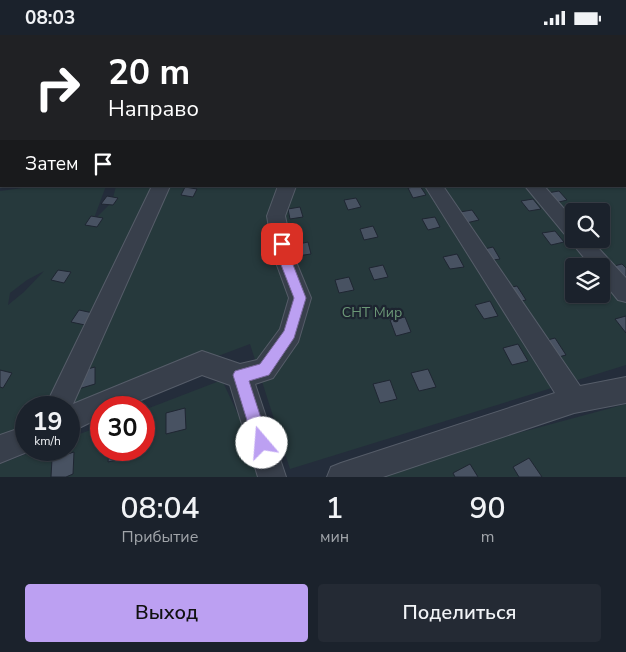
<!DOCTYPE html>
<html lang="ru">
<head>
<meta charset="utf-8">
<style>
  body { margin:0; font-family:"Nunito Sans",sans-serif; background:#242a34; color:#f1f3f6; height:100vh; display:flex; flex-direction:column; font-size:19px; white-space:nowrap }
  * { box-sizing:border-box; margin:0 }
  p { font-size:16px; color:#a0a4a9 }
  .icon { flex:none; width:28px; height:28px; fill:none; stroke:currentColor; stroke-width:2; stroke-linecap:round; stroke-linejoin:round }
  .map { position:relative; height:442px; overflow:hidden }
  .sheet { display:flex; flex-direction:column; background:#1b222c; flex:1 }
  .sheet>* { flex:none }
  .guide { position:absolute; left:0px; top:0px; width:626px; height:152px; box-shadow:0 1px 4px #0004,0 0 0 1px #393f48; background:#202124; color:#fff; overflow:hidden }
  .tools { position:absolute; left:565px; top:168px; display:grid; gap:10px }
  .tools a { display:grid; place-items:center; width:45px; height:45px; border-radius:5px; background:#1b222c; box-shadow:0 1px 4px #0004,0 0 0 1px #393f48; font-size:25px }
  .speed { position:absolute; left:15px; top:361px; display:flex; gap:10px; font-size:25px; font-weight:700; text-align:center }
  .speed>* { display:grid; place-content:center; width:65px; height:65px; border-radius:50%; background:#1b222c; box-shadow:0 1px 4px #0004,0 0 0 1px #393f48; line-height:1 }
  .speed small { font-size:12px; font-weight:400 }
  .speed .limit { border:8px solid #d22; background:#fff; color:#111 }
  .pin { position:absolute; display:grid; place-items:center; width:42px; height:42px; color:#fff; margin:-21px; border-radius:10px; box-shadow:0 2px 8px #0006 }
  .me { position:absolute; width:55px; margin:-28px; rotate:342deg; stroke-linejoin:round; filter:drop-shadow(0 0 4px #0008) }
  .turn { display:flex; align-items:center; gap:18px; height:105px; padding:0 25px; font-size:22px }
  .turn .icon { width:65px; height:65px; stroke-width:2.5 }
  .turn b { display:block; font-size:35px; line-height:42px }
  .then { display:flex; align-items:center; height:48px; padding:0 25px; background:#0003; gap:10px; font-size:19px }
  .eta { display:flex; justify-content:space-evenly; align-items:center; height:85px; text-align:center }
  .eta b { font-size:30px; font-weight:600; line-height:35px }
  .button { display:flex; gap:10px; margin-top:auto; padding:10px 25px }
  .button a { flex:1; height:58px; border-radius:5px; background:#bca0f2; color:#111; font-size:20px; font-weight:600; line-height:58px; text-align:center }
  .button a+a { background:#242a34; color:#f1f3f6 }
  .status { display:flex; justify-content:space-between; align-items:center; height:35px; padding:0 25px; background:#1b222c; direction:ltr }
  .status svg { height:14px; fill:currentColor }
  .map>svg:first-child { display:block }
  .green { fill:#26393c; fill-rule:evenodd }
  .building { fill:#485262; stroke:#1f2632 }
  .lines { fill:none; stroke-linecap:round; stroke-linejoin:round }
  .minor-casing { stroke:#565d69; stroke-width:2 }
  .minor { fill:#383f4b; fill-rule:evenodd }
  .route { fill:#bca0f2; stroke:#7a689d }
  .labels { text-anchor:middle; stroke-width:4.5; stroke-linejoin:round; paint-order:stroke }
  .park-label { font-size:14px; fill:#6b9776; stroke:#1d2430 }
</style>
</head>
<body>
<div class="status"><b>08:03</b><svg viewBox="0 0 49 12"><path d="M0 12V9h3v3zM5 12V6h3v6zM10 12V3h3v9zM15 12V0h3v12zM26 1h20v11H26zM47 4h2v5h-2z"/></svg></div>
<div class="map">
<svg width="626" height="442" viewBox="0 0 626 442">
  <rect width="100%" height="100%" fill="#242d3b"/>
  <path class="green" d="M0 0H626V330L290 434 250 309 69 377V372H26V393L0 403V156L37 151H106L93 186 112 167 116 151H625V1H1L0 150ZM574 176H601V204H574ZM574 231H601V259H574ZM44 236 24 257 8 270 10 258 27 245Z
    M222 345 267 442H0V429L37 415H69V403L101 391V415H144V375Z
    M626 369V442H354Z"/>
  <path class="building" d="M420 151 426 160 413 163 408 153Z
    M185 152 197 154 193 162 181 160Z
    M559 156 567 165 555 168 547 158Z
    M107 161 118 163 113 170 101 169Z
    M356 163 361 172 348 175 344 165Z
    M533 164 541 174 529 176 521 166Z
    M300 172 303 182 290 184 288 174Z
    M472 175 479 185 466 188 460 177Z
    M91 181 103 183 97 192 85 190Z
    M435 182 440 192 428 195 422 184Z
    M373 191 378 202 364 205 360 194Z
    M555 196 564 207 551 210 542 198Z
    M308 207 311 219 297 221 294 210Z
    M493 212 500 224 487 226 480 215Z
    M457 219 464 232 450 234 443 222Z
    M622 229 626 233V243L610 232Z
    M383 230 388 242 374 245 369 233Z
    M58 235 71 237 64 248 51 245Z
    M349 242 354 255 339 258 335 245Z
    M517 251 526 265 512 268 503 254Z
    M490 266 498 281 484 284 475 270Z
    M79 275 93 278 85 290 71 287Z
    M626 281V298L615 284Z
    M405 282 411 297 396 301 390 285Z
    M555 303 566 320 551 324 540 307Z
    M518 309 528 326 512 330 503 313Z
    M95 332V349L75 355 76 337Z
    M428 334 436 352 419 356 411 338Z
    M0 335 12 338 3 353 0 352Z
    M390 345 397 364 380 368 373 349Z
    M185 373 186 394 166 399V378Z
    M109 415H129V422L108 427Z
    M74 417 73 439 66 442H51L52 424Z
    M529 423 542 442H519L513 432Z
    M470 429 478 442H455L453 438Z"/>
  <g class="lines">
    <defs>
      <path id="minor" d="M467 0H479L480 1H468Z
        M534 0H546L547 1H535Z
        M625 61H626V70H625Z
        M0 92H1V102H0Z
        M625 136H626V149H625Z
        M152 151H170L73 369 202 316 240 329 257 325 280 294 289 263 274 222 267 181 278 151H296L285 181 294 222 311 263 298 307 273 343 255 349 286 442H258L230 350 202 340 124 372H101V382L69 398V372H45Z
        M425 151H443L580 351 626 342V368L574 378 383 442H327L331 432 341 428 555 358Z
        M525 151H544L574 185V204H590L626 243V267L618 265 601 244V231H591Z
        M26 391V415H32L0 428V400Z"/>
    </defs>
    <use href="#minor" class="minor-casing"/>
    <use href="#minor" class="minor"/>
  </g>
  <path class="route" d="M282 204 287 209 290 222 306 263 294 303 269 340 249 346 269 408 267 414 262 416 256 414 254 408 233 340 235 336 260 329 284 296 294 263 278 222 276 209Z"/>
  <g class="labels">
    <g class="park-label">
      <text x="372" y="282">СНТ Мир</text>
    </g>
  </g>
</svg>
<div class="tools">
<a><svg class="icon" aria-label="search" viewBox="0 0 24 24"><circle cx="10" cy="10" r="6"/><path d="M15 15l6 6"/></svg></a>
<a><svg class="icon" aria-label="layers" viewBox="0 0 24 24"><path d="M12 4l9 5-9 5-9-5zM3 14l9 5 9-5"/></svg></a>
</div>
<div class="speed"><div>19<small>km/h</small></div><div class="limit">30</div></div>
<div class="pin" style="left:282px;top:209px;background:#d93025"><svg class="icon" aria-label="arrive" viewBox="0 0 24 24"><path d="M6 21V4h12l-3 4 3 4H6"/></svg></div>
<svg class="me" style="left:262px;top:408px" viewBox="-20 -20 40 40"><circle r="19" fill="#fff"/><path d="M0-13L10 11 0 6-10 11z" fill="#bca0f2"/></svg>
<div class="guide">
<div class="turn"><svg class="icon" aria-label="right" viewBox="0 0 24 24"><path d="M7 20v-9h11M14 6l5 5-5 5"/></svg><div><b>20 m</b>Направо</div></div>
<div class="then">Затем<svg class="icon" aria-label="arrive" viewBox="0 0 24 24"><path d="M6 21V4h12l-3 4 3 4H6"/></svg></div>
</div>
</div>
<section class="sheet">
<div class="eta">
<div><b>08:04</b><p>Прибытие</p></div>
<div><b>1</b><p>мин</p></div>
<div><b>90</b><p>m</p></div>
</div>
<div class="button"><a>Выход</a><a>Поделиться</a></div>
</section>
</body>
</html>
